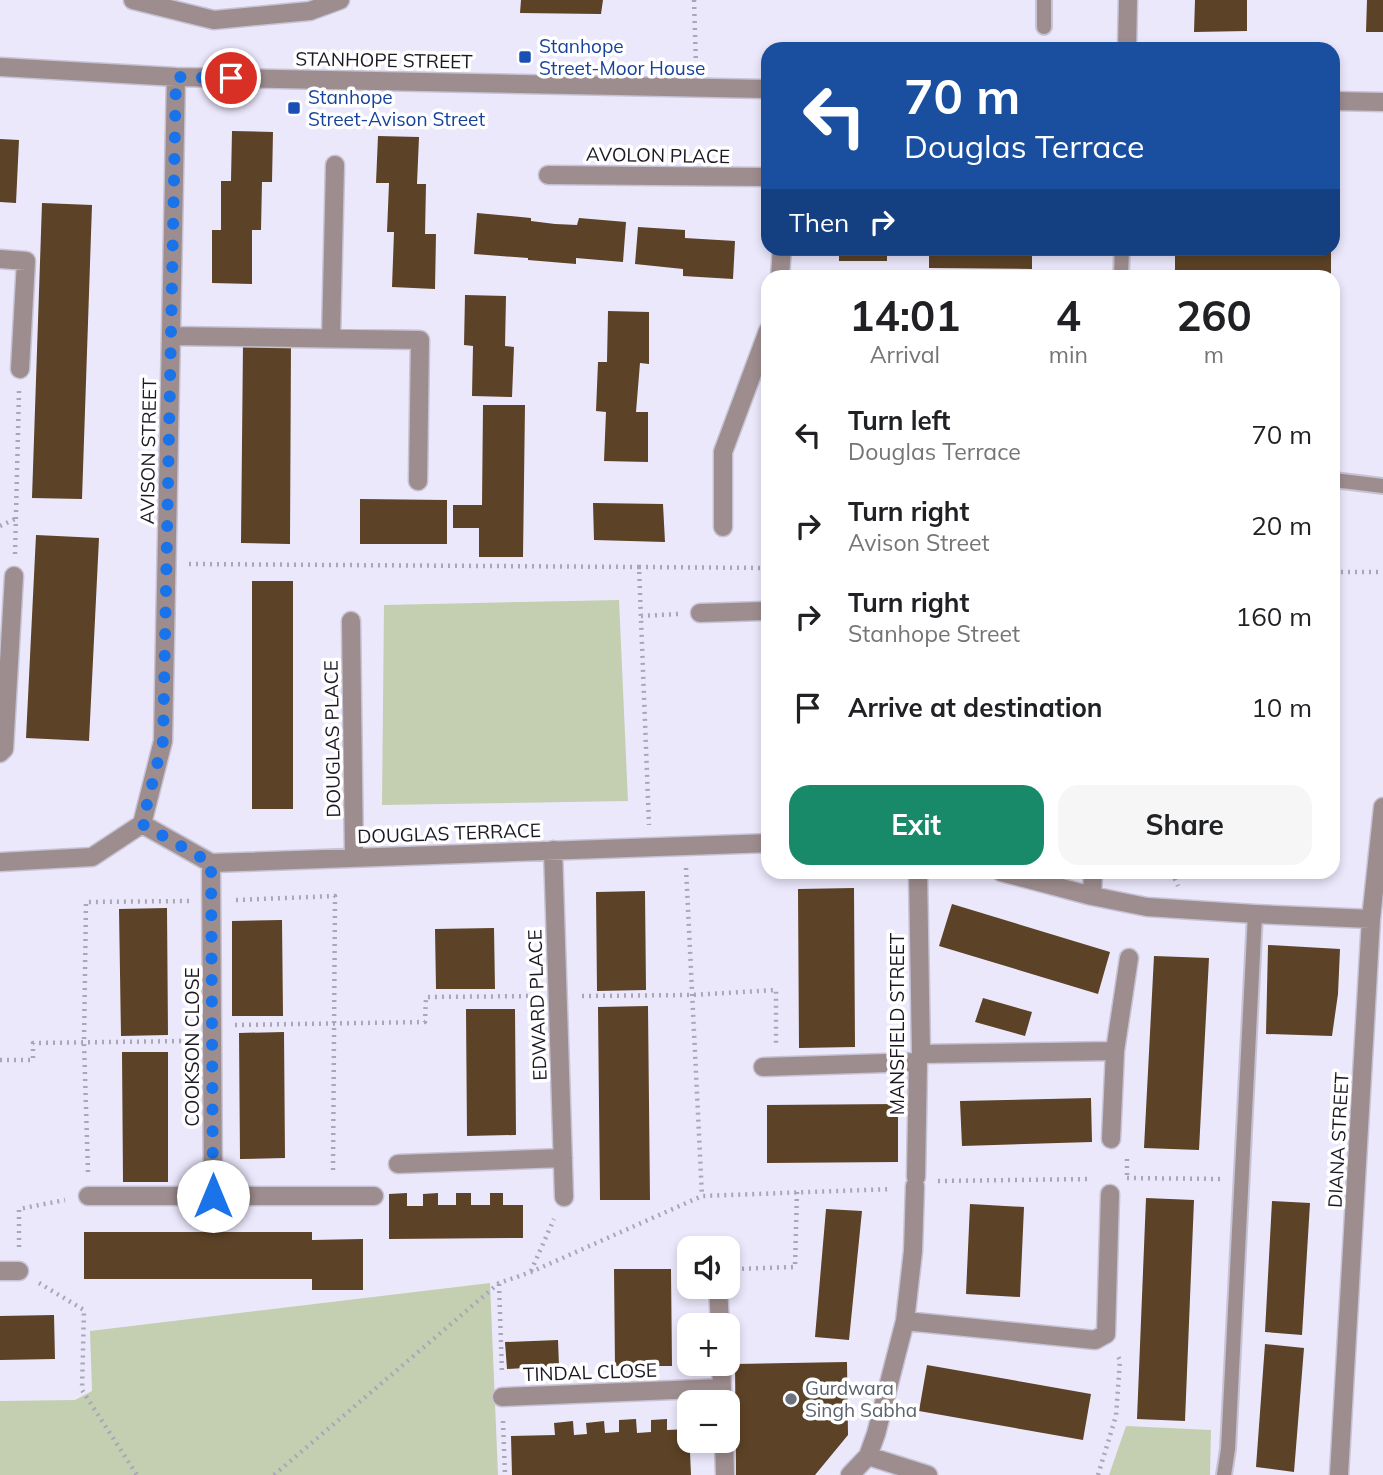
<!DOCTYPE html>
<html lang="en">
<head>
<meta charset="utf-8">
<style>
  body { margin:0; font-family:Mulish,sans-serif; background:#f6f6f6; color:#202124; height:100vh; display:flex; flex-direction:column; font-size:26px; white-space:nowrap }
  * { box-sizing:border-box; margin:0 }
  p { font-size:23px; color:#757577 }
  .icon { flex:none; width:38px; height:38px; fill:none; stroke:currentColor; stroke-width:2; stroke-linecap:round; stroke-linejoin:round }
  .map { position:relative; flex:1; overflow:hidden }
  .drawer { position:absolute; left:761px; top:270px; width:579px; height:609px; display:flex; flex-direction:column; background:#fff; border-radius:21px; box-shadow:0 4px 10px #0003 }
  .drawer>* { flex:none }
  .banner { position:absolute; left:761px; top:42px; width:579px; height:214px; border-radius:21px; box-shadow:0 4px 10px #0003; background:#1a4fa0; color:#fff; overflow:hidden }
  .controls { position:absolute; left:677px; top:1236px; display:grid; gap:14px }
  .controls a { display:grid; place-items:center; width:63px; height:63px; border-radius:14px; background:#fff; box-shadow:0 4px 10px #0003; font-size:35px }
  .pin { position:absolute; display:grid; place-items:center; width:60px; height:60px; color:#fff; margin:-30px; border:4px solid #fff; border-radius:50%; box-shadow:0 2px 7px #0007 }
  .me { position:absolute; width:77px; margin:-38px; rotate:0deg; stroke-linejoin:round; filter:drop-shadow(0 0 5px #0008) }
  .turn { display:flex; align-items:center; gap:24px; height:147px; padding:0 28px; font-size:32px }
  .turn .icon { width:91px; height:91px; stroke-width:2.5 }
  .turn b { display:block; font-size:49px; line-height:60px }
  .then { display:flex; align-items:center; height:66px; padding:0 28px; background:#0003; gap:14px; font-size:26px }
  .eta { display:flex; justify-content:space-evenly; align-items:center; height:119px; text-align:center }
  .eta b { font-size:42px; font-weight:700; line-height:49px }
  .action { display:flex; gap:14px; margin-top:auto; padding:14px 28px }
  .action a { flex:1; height:80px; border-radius:21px; background:#198a69; color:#fff; font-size:28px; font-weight:700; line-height:80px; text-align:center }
  .action a+a { background:#f6f6f6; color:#202124 }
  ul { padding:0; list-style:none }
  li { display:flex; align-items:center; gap:21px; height:91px; padding:0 28px }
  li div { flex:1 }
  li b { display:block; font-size:26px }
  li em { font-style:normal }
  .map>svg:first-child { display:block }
  .green { fill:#c3cfb0 }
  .building { fill:#5c4226 }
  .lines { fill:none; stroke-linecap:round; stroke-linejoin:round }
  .service-casing { stroke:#c6c3d5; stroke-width:18 }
  .minor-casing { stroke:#c6c3d5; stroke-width:21 }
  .path { stroke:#aaa6b8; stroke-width:4.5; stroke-dasharray:2 5; stroke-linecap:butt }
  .service { stroke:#9e8d8e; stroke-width:14 }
  .minor { stroke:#9e8d8e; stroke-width:18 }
  .route { stroke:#1a73e8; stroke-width:12; stroke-dasharray:0 21.6 }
  .transit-dot { fill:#1a4fb4; stroke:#fff; stroke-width:2.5 }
  .worship-dot { fill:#6b7280; stroke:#fff; stroke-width:2.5 }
  .labels { text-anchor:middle; stroke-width:7; stroke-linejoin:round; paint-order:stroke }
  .transit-label { font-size:19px; fill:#164399; stroke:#fff; text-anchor:start }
  .street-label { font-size:19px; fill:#1b1824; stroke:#fff }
  .worship-label { font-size:19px; fill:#5b616d; stroke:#fff; text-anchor:start }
</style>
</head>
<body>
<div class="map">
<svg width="1383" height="1475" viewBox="0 0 1383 1475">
  <rect width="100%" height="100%" fill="#ece8fc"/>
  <path class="green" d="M619 600 628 801 382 805 384 605Z
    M490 1283 498 1475H0V1401L75 1400 92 1391 90 1331Z
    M1126 1426 1211 1430 1210 1475H1109Z"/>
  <path class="building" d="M521 0H603L601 14 520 13Z
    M1195 0H1247V31L1194 32Z
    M1367 0H1383V32H1366Z
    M232 131 273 132 272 182H262L261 230H252V284L212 283V230H221V181H231Z
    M378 136 419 137 417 184H426L425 234H436L435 289 392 287 394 232H387L389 183H376Z
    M0 139 19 140 16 203 0 202Z
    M42 203 92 205 82 499 32 498Z
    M477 213 531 218V221L555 224 577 225 579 218 626 222 623 262 576 258V264L528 260V258L474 254Z
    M638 227 685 230V238L735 241 733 279 683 276V269L635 264Z
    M839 248H887V261H839Z
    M929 248H1032V269L929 268Z
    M1175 248H1331V276H1175Z
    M465 295 506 296 505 346 514 347 512 397 472 396 473 346 464 345Z
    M608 311 649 312V364L640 363 636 412H648V462L604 461 606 412 596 411 598 362H607Z
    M243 343H291L290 544 241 543Z
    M483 405H525L523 557H479V528H453V505H482Z
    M360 499 447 500V544H360Z
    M593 503 663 504 665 542 594 540Z
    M36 535 99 538 89 741 26 738Z
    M252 581H293V809H252Z
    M854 888 855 1047 799 1048 798 889Z
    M645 891 646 990 597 991 596 892Z
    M952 904 1110 952 1098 994 939 946Z
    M167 908 168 1035 121 1036 119 909Z
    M282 920 283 1016H232V921Z
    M494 928 495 989H436L435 929Z
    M1268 945 1340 949 1338 994 1332 1036 1266 1034Z
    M1154 956 1209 958 1199 1150 1144 1148Z
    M983 998 1032 1012 1025 1036 975 1022Z
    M648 1006 650 1200H600L598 1007Z
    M466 1009H515L516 1135 467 1136Z
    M284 1032 285 1158 240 1159 239 1033Z
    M122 1052H168V1182H123Z
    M1091 1098 1092 1142 962 1146 960 1101Z
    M898 1104V1162L767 1163V1105Z
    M407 1193V1206H423V1194L438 1193V1205H456V1193H471V1205H490V1193H503V1205H523V1238L389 1239V1194Z
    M1146 1198 1194 1200 1185 1421 1137 1419Z
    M1272 1201 1310 1203 1302 1335 1265 1332Z
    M970 1204 1024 1207 1020 1297 966 1294Z
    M826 1209 862 1211 849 1340 815 1337Z
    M84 1232H312V1240L363 1239V1290H312V1279H84Z
    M614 1269H671L672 1366H615Z
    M54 1315 55 1359 0 1360V1316Z
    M558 1340 559 1366 507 1369 505 1342Z
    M1265 1344 1304 1348 1294 1472 1256 1467Z
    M847 1362 848 1435 815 1475H736L735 1364Z
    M927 1365 1091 1394 1083 1440 919 1411Z
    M636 1419 637 1433 651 1432V1420L667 1419V1430L689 1429 691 1475H512L511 1436 555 1435 554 1423 573 1421 574 1435 587 1434 586 1423 604 1421 605 1433 619 1432V1420Z"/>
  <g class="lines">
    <defs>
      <path id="service" d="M1044 0V27
        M1121 276 1122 248
        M1334 480 1383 486
        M1224 1475 1228 1449 1255 914"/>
      <path id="minor" d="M133 0 214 20 310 11 340 0
        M1127 49 1128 0
        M0 67 176 77 768 89
        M1334 101 1383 102
        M548 175 768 177
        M0 259 26 261 20 369
        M780 276 782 248
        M171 336 420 340 418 481
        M331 338 335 165
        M723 527V452L768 331
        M700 613 768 611
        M351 621 354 857
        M0 753 4 749 14 576
        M142 824 163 741 176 77
        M142 824 211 863 768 843
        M553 850 564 1197
        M0 862 92 857 142 824
        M211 863 213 1196H374
        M1001 872 1092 896 1147 907 1255 914 1371 919
        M1092 896 1093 872
        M921 1054 1115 1051
        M763 1067 918 1062
        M1111 1139 1115 1051 1129 958
        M398 1164 563 1158
        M916 1177 918 1062 921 1054 918 872
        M88 1196H213
        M0 1271H19
        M718 1286 720 1325
        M905 1321 1095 1340 1106 1334 1110 1194
        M721 1363 722 1388
        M502 1397 722 1388V1402
        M724 1440 725 1475
        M868 1456 928 1475
        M850 1475 868 1456 876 1434 905 1321 913 1251 915 1186
        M1339 1475 1371 919 1383 807"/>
    </defs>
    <use href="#service" class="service-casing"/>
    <use href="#minor" class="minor-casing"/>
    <path class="path" d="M694 0 696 66
      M0 526 17 518
      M15 554 19 391
      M189 564 639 567 649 825
      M639 567 768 568
      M1334 572H1383
      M641 616 678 614
      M686 868 702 1196
      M1172 872 1178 886
      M236 900 335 896 333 1173
      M582 996 691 995 776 990V1044
      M235 1025 425 1022 426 997 535 996
      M0 1060H33V1043L188 1041
      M88 1172 84 1043 86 902 189 901
      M1127 1175V1156
      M1127 1178 1220 1179
      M938 1181 1090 1179
      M19 1247V1209L65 1200
      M735 1269 795 1267 797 1191
      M531 1271 554 1219
      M39 1283 84 1310 82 1390 137 1475
      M499 1284 502 1374
      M503 1421 505 1475
      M274 1475 499 1283 531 1272 702 1196 892 1189
      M1098 1475 1116 1416 1120 1360 1116 1353"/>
    <use href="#service" class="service"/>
    <use href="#minor" class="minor"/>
  </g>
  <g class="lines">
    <path class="route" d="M213 1196 211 863 142 824 163 741 176 77 231 78"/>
  </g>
  <g class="transit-dot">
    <rect x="518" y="50" width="14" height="14" rx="3.5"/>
    <rect x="287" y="101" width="14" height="14" rx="3.5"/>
  </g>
  <circle class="worship-dot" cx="791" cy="1399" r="7"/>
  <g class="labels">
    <g class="transit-label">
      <text x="539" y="53">Stanhope<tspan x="539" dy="22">Street-Moor House</tspan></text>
      <text x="308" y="104">Stanhope<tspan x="308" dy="22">Street-Avison Street</tspan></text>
    </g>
    <g class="street-label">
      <text transform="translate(384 60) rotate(1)" y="7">STANHOPE STREET</text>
      <text transform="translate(658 155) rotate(1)" y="7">AVOLON PLACE</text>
      <text transform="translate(148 451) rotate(-89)" y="7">AVISON STREET</text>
      <text transform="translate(332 739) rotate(-91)" y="7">DOUGLAS PLACE</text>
      <text transform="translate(449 833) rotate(-2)" y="7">DOUGLAS TERRACE</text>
      <text transform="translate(537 1005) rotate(-92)" y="7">EDWARD PLACE</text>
      <text transform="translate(897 1024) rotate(-90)" y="7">MANSFIELD STREET</text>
      <text transform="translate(192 1047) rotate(-90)" y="7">COOKSON CLOSE</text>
      <text transform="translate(1338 1140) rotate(-87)" y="7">DIANA STREET</text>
      <text transform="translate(590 1372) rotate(-2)" y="7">TINDAL CLOSE</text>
    </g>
    <g class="worship-label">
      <text x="805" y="1395">Gurdwara<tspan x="805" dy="22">Singh Sabha</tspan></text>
    </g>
  </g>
</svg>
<div class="controls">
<a><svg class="icon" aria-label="sound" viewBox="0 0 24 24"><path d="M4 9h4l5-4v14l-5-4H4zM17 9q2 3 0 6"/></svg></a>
<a>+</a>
<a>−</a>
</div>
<div class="pin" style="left:231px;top:78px;background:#d93025"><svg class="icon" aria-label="arrive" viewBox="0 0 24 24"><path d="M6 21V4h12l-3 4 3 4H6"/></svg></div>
<svg class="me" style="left:213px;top:1196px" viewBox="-20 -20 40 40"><circle r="19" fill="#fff"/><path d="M0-13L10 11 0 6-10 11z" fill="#1a73e8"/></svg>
<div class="banner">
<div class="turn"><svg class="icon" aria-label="left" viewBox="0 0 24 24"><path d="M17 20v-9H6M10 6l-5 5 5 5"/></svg><div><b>70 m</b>Douglas Terrace</div></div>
<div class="then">Then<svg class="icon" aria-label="right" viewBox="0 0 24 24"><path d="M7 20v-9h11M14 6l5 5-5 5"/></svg></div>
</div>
<section class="drawer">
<div class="eta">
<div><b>14:01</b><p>Arrival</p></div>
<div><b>4</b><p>min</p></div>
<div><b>260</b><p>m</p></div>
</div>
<ul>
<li><svg class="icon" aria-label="left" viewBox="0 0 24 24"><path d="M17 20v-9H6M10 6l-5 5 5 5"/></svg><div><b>Turn left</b><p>Douglas Terrace</p></div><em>70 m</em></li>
<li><svg class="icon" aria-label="right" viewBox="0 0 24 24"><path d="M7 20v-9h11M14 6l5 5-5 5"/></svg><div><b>Turn right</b><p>Avison Street</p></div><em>20 m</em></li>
<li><svg class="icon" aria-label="right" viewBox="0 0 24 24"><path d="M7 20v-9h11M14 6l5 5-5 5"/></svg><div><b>Turn right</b><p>Stanhope Street</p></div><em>160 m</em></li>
<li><svg class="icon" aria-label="arrive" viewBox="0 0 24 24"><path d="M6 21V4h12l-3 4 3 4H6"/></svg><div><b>Arrive at destination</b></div><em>10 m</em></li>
</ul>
<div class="action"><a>Exit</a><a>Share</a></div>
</section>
</div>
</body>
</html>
